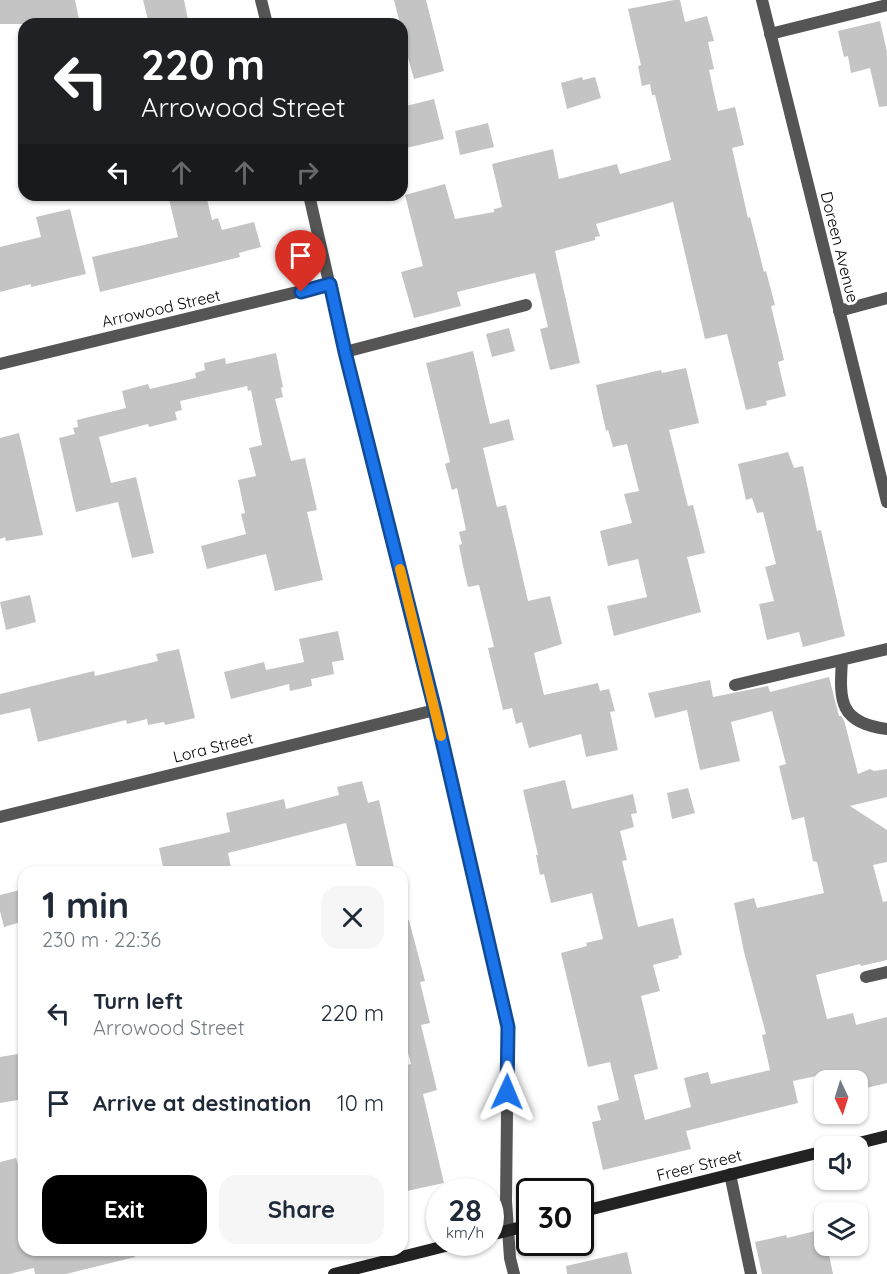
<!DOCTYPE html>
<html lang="en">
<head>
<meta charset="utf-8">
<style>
  body { margin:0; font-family:Quicksand,sans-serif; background:#f6f6f7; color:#1f2937; height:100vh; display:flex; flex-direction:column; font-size:22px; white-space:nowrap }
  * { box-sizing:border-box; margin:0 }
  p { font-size:20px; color:#747a83 }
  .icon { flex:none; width:33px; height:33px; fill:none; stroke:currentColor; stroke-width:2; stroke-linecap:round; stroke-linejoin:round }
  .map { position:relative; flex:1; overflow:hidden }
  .side { position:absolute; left:18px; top:866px; width:390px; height:390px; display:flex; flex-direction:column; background:#fff; border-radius:18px; box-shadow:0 2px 4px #0004 }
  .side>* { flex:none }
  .top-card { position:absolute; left:18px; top:18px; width:390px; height:183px; border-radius:18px; box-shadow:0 2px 4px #0004; background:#202124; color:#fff; overflow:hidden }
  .needle { width:39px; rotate:176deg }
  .buttons { position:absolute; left:814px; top:1070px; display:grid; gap:12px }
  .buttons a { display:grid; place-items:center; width:54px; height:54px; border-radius:12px; background:#fff; box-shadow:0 2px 4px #0004; font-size:30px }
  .speed { position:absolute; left:426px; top:1178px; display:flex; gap:12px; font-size:30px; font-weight:700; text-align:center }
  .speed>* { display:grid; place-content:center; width:78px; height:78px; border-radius:50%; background:#fff; box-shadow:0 2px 4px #0004; line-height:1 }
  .speed small { font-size:15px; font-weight:400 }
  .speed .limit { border:3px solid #111; border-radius:9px; background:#fff; color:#111 }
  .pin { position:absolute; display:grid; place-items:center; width:51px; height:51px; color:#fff; margin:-62px -26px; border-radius:50% 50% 50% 0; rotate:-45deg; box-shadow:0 0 6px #0007 }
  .pin .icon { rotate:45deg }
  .me { position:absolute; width:66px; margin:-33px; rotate:1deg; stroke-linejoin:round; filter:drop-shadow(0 0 4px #0008) }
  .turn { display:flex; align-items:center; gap:21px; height:126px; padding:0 24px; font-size:27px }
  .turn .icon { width:78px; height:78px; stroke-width:2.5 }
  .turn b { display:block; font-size:42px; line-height:51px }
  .lanes { display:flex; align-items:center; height:57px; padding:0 24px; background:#0003; justify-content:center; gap:30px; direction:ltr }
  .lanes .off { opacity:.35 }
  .round { display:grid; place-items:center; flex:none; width:63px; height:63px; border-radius:18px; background:#f6f6f7 }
  .overview { display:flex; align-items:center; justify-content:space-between; height:102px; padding:0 24px }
  h1 { font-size:36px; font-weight:800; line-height:45px }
  .button { display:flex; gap:12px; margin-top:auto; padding:12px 24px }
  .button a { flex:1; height:69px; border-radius:18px; background:#000; color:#fff; font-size:24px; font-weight:800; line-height:69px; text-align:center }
  .button a+a { background:#f6f6f7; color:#1f2937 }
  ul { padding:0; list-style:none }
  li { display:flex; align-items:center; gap:18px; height:90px; padding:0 24px }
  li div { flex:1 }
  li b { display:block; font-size:22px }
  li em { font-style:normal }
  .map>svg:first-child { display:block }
  .building { fill:#c4c4c4 }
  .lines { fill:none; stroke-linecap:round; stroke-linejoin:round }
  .lane { stroke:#555; stroke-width:12 }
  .street { stroke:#555; stroke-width:12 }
  .secondary { stroke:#222; stroke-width:12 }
  .route-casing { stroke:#114b97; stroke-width:15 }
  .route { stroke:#1a73e8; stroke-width:10 }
  .slow { stroke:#f59e0b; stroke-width:10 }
  .labels { text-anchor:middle; stroke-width:6; stroke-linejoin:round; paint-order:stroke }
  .street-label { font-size:16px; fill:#000; stroke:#fff }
</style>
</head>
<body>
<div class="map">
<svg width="887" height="1274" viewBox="0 0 887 1274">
  <rect width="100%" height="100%" fill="#fff"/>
  <path class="building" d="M0 0H75L80 24H0Z
    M143 0H184L189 24H149Z
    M394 0H426L444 71 414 79 407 54 402 55V24H400Z
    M674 0H680L685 22 707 16 714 41 708 42 714 69 709 70 718 111 735 107 744 145 732 148 748 218 750 217 764 272 766 271 775 305 771 306 784 360 778 362 786 396 766 401 767 405 746 410 727 334 705 339 673 202 596 224 600 236 595 237V240L555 251 580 363 550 370 540 329 548 327 535 273 457 292 461 306 414 318 401 272 423 266 405 195 445 184 455 219 494 212V209L502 207 492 164 553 149 559 179 617 164 620 174 671 160 655 95H652L650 84 642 86 638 66 641 65 628 9Z
    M880 21 887 52V106L879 107 870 68 851 73 848 56 844 57 838 31Z
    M582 77 583 80 595 77 601 98 567 109 561 83Z
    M434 99 444 139 402 149V107Z
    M488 123 494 147 460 155 455 131Z
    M168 195H206L212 220 218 218 222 230 254 222 261 247 239 253 240 257 100 292 92 257 178 237Z
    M70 209 86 274 31 287V284L0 292V247L41 237 36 217Z
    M509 328 515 351 492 357 486 334Z
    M473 351 490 424 509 419 514 440 483 448 497 507 506 505 528 601 550 596 562 644 534 653 544 695 598 683 600 691 609 689 615 711 610 712 618 750 586 757 581 734 529 748 522 722 516 724 512 708 503 710 488 648 494 647 479 585 468 587 463 566 459 545 462 544 459 532 466 530 457 488 452 490 445 464 450 462 426 363Z
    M276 353 283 387 281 388 283 397 275 399 291 461 305 458 317 510 307 512 323 580 275 591 266 554 207 569 201 546 246 534 241 514 245 513 238 480 256 476 249 448 262 445 251 390 248 391 247 386 180 401 182 410 175 412 177 420 149 427 148 424 99 437 111 483 136 477 154 553 132 558 118 502 76 512 59 438 75 434 73 428 78 427 77 420 126 408 122 391 148 384 150 389 196 378 195 373 205 370 204 363 225 358 226 364Z
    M686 368 699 423 669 430 688 506 693 505 705 553 687 557 701 612 614 636 607 606 647 597 638 559 608 566 600 531 632 523 624 494 639 491 627 444 613 447 608 430 606 431 596 385 661 370 662 373Z
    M19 433 43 535 6 541 5 537 0 539V438Z
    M788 452 794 468 803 466 817 531 821 530 845 636 803 647 799 632 767 640 759 604 774 601 765 567 776 564 763 512 757 513 752 498 746 500 738 464Z
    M30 595 36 622 6 630 0 602Z
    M338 631 344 660 332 662 334 674 311 679 312 686 290 691 289 684 231 699 224 672 264 662 266 670 304 662 299 639Z
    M179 649 195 718 165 725 164 722 148 725 147 719 127 724 126 720 38 742 30 708 0 715V694L94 671 95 676 158 661 156 654Z
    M829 677 839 716H841L844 720 858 774 870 769 874 771 887 769V797L850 806 887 830V862L873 865 883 902 887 901V960L861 966 860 964 816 975 827 1019 853 1013 856 1025 887 1017V1083L858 1090V1080H847L845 1070 793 1081 798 1103 686 1131 691 1149 603 1170 592 1122 601 1120 597 1106 619 1100 610 1062 588 1067 561 953 587 946 586 943 603 939 592 893 551 903 544 874 540 875 536 855H538L523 790 565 780 572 809 633 794 637 813 631 814 634 827 620 831 627 860 622 861 638 927 673 918 682 955 678 956 679 958 653 965 660 991 641 996 658 1069 634 1075 645 1120 691 1107 684 1078 708 1072 711 1084 770 1070 762 1035 766 1034 744 952 734 903 754 898 757 908 824 893 817 862 813 861 804 817 792 820 779 766 786 764 772 711 731 722 740 761 700 770 687 710 655 718 648 693 710 680 713 697 768 686 770 692Z
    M362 781 368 803 379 800 395 872H358L346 823 228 853 232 872H164L159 848 230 832 226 813 284 799 286 809 339 795 337 787Z
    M688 788 695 813 672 819 667 793Z
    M24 889V921L4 927 0 911V895Z
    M409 920 425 981 420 982 430 1023 421 1025 437 1090 423 1094 444 1183 402 1192V1066L411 1064 402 1030V921Z
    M24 1053V1099L0 1103V1057Z
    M16 1158 19 1167 24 1166V1250H134L135 1257 66 1274H35L34 1268 9 1274H0V1162Z
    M823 1229 825 1245H827L833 1274H762L755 1242 786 1235 787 1238Z
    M627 1252 632 1274H567L566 1266Z"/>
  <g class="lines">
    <path class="lane" d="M770 34 887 5
      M839 311 887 298
      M345 352 526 305
      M842 661C839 702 840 723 887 729
      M735 685 887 649
      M866 977 887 972
      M730 1174 751 1274"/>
    <path class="street" d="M261 0 267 24
      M762 0 887 502
      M309 195 345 352 435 710 508 1027 506 1201 510 1258 514 1274
      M0 364 330 284
      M0 817 435 710"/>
    <path class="secondary" d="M847 1146 887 1136
      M580 1212 825 1151
      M490 1235 530 1225
      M334 1274 461 1242"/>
  </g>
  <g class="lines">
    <defs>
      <path id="route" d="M301 292 330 284 345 352 435 710 508 1027 507 1092"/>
    </defs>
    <use href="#route" class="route-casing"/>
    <use href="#route" class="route"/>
    <path class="slow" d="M400 569 441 736"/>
  </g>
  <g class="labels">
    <g class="street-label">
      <text transform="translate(840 247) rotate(76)" y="6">Doreen Avenue</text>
      <text transform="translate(161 308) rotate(-13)" y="6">Arrowood Street</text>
      <text transform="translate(213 747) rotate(-14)" y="6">Lora Street</text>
      <text transform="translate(699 1165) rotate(-14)" y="6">Freer Street</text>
    </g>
  </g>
</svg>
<div class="buttons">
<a><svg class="needle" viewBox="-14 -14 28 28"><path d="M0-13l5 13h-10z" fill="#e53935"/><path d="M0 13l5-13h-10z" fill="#747a83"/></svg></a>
<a><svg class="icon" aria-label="sound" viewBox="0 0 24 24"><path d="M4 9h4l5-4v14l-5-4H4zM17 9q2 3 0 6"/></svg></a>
<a><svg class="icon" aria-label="layers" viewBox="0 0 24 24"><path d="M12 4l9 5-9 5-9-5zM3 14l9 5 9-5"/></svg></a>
</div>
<div class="speed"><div>28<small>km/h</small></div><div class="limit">30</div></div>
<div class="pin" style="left:301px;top:292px;background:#d93025"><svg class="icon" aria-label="arrive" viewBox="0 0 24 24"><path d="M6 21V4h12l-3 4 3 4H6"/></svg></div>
<svg class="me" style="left:507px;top:1092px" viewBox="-20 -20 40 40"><path d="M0-17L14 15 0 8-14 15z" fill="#1a73e8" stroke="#fff" stroke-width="4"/></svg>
<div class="top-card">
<div class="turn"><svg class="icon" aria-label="left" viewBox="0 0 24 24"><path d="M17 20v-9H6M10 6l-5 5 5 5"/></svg><div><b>220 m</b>Arrowood Street</div></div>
<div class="lanes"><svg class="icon" aria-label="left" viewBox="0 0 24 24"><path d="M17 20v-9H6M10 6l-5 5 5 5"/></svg><svg class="icon off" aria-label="ahead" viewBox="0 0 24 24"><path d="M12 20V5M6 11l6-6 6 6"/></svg><svg class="icon off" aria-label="ahead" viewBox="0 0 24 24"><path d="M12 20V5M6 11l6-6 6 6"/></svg><svg class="icon off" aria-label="right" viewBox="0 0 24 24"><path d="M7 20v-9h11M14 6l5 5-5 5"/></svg></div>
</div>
<section class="side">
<div class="overview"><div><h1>1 min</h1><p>230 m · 22:36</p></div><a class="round"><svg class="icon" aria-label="close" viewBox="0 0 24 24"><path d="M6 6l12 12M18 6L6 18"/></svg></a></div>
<ul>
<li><svg class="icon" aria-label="left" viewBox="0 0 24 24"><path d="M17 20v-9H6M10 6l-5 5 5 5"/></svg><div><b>Turn left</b><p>Arrowood Street</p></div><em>220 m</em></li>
<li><svg class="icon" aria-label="arrive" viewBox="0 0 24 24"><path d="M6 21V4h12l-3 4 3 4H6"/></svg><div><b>Arrive at destination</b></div><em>10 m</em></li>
</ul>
<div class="button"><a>Exit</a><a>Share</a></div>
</section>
</div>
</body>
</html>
